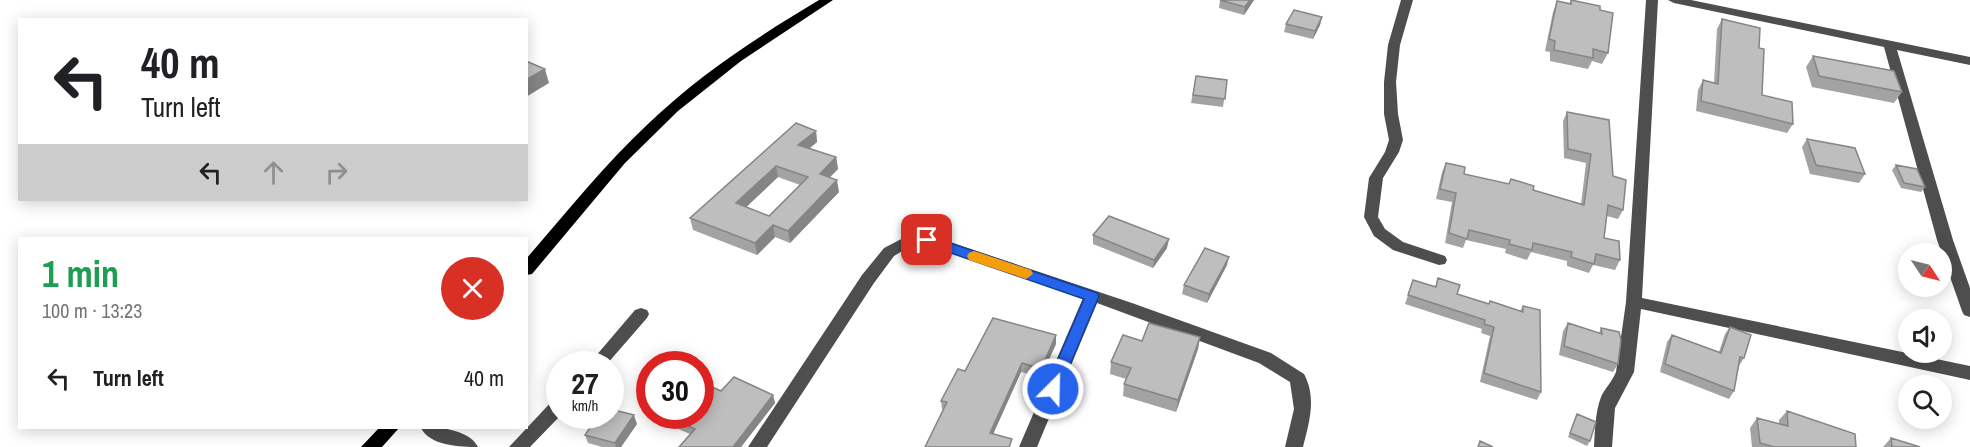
<!DOCTYPE html>
<html lang="en">
<head>
<meta charset="utf-8">
<style>
  body { margin:0; font-family:"Archivo Narrow",sans-serif; background:#f2f2f2; color:#202124; height:100vh; display:flex; flex-direction:column; font-size:22px; white-space:nowrap }
  * { box-sizing:border-box; margin:0 }
  p { font-size:20px; color:#757577 }
  .icon { flex:none; width:33px; height:33px; fill:none; stroke:currentColor; stroke-width:2; stroke-linecap:round; stroke-linejoin:round }
  .map { position:relative; flex:1; overflow:hidden }
  .panel { position:absolute; left:18px; top:237px; width:510px; height:192px; display:flex; flex-direction:column; background:#fff; border-radius:0px; box-shadow:0 3px 15px #0003 }
  .panel>* { flex:none }
  .banner { position:absolute; left:18px; top:18px; width:510px; height:183px; border-radius:0px; box-shadow:0 3px 15px #0003; background:#fff; color:#202124; overflow:hidden }
  .needle { width:39px; rotate:125deg }
  .fabs { position:absolute; left:1898px; top:243px; display:grid; gap:12px }
  .fabs a { display:grid; place-items:center; width:54px; height:54px; border-radius:50%; background:#fff; box-shadow:0 3px 15px #0003; font-size:30px }
  .speed { position:absolute; left:546px; top:351px; display:flex; gap:12px; font-size:30px; font-weight:700; text-align:center }
  .speed>* { display:grid; place-content:center; width:78px; height:78px; border-radius:50%; background:#fff; box-shadow:0 3px 15px #0003; line-height:1 }
  .speed small { font-size:15px; font-weight:400 }
  .speed .limit { border:9px solid #d22; background:#fff; color:#111 }
  .pin { position:absolute; display:grid; place-items:center; width:51px; height:51px; color:#fff; margin:-26px; border-radius:12px; box-shadow:0 3px 9px #0006 }
  .me { position:absolute; width:66px; margin:-33px; rotate:23deg; stroke-linejoin:round; filter:drop-shadow(0 0 4px #0008) }
  .turn { display:flex; align-items:center; gap:21px; height:126px; padding:0 24px; font-size:27px }
  .turn .icon { width:78px; height:78px; stroke-width:2.5 }
  .turn b { display:block; font-size:42px; line-height:51px }
  .lanes { display:flex; align-items:center; height:57px; padding:0 24px; background:#0003; justify-content:center; gap:30px; direction:ltr }
  .lanes .off { opacity:.35 }
  .round { display:grid; place-items:center; flex:none; width:63px; height:63px; border-radius:32px; background:#f2f2f2 }
  .head { display:flex; align-items:center; justify-content:space-between; height:102px; padding:0 24px }
  h1 { font-size:36px; font-weight:800; line-height:45px; color:#1e9e55 }
  ul { padding:0; list-style:none }
  li { display:flex; align-items:center; gap:18px; height:78px; padding:0 24px }
  li div { flex:1 }
  li b { display:block; font-size:22px }
  li em { font-style:normal }
  .map>svg:first-child { display:block }
  .lines { fill:none; stroke-linecap:round; stroke-linejoin:round }
  .minor { fill:#4e4e4e; fill-rule:evenodd }
  .major { fill:#000; fill-rule:evenodd }
  .wall { fill:#a3a3a3; fill-rule:evenodd }
  .shaded-wall { fill:#858585 }
  .building { fill:#bebebe; stroke:#858585; stroke-width:1.5; fill-rule:evenodd }
  .route { fill:#2563eb; stroke:#184099; stroke-width:1.5 }
  .slow { fill:#f59e0b }
</style>
</head>
<body>
<div class="map">
<svg width="1970" height="447" viewBox="0 0 1970 447">
  <rect width="100%" height="100%" fill="#fff"/>
  <g class="lines">
    <path class="minor" d="M1401 0H1413L1400 45 1396 82 1398 114 1403 140 1399 152 1383 178 1378 217 1385 229 1403 242 1445 256 1447 260 1445 264 1439 265 1393 250 1374 236 1364 217 1369 178 1385 152 1389 140 1384 114V82L1388 45Z
      M1646 0H1658L1642 298 1970 366V380L1641 309 1634 372 1615 408 1612 447H1594C1595 431 1595 413 1601 397 1605 388 1612 382 1616 372L1626 302Z
      M1668 0H1691L1970 57V65L1897 50 1953 240 1970 288V317L1964 315 1962 311 1937 240 1884 47 1674 3Z
      M909 235 932 236 1132 303 1271 353 1304 374C1317 398 1309 423 1303 447H1285L1294 409 1290 382 1259 363 1097 303 1037 447H1019L1083 298 926 245H912L894 256 874 283 767 447H748L862 275 884 248Z
      M641 308 647 310 649 314 647 318 607 364H589L635 310Z
      M560 397V416L530 447H509L554 399Z
      M421 428C437 426 470 430 478 447 461 447 430 446 421 428Z"/>
    <path class="major" d="M819 0H833L741 61 678 111 625 163 532 274 526 275V259C566 213 604 165 649 123 700 74 759 36 819 0Z
      M379 428H399L382 447H361Z"/>
  </g>
  <path class="wall" d="M1220 0H1254L1244 15 1219 8Z
    M1571 0 1600 10 1608 53 1602 64 1592 61 1588 69 1550 61V52L1545 51 1553 12 1557 1 1569 4Z
    M1322 17 1320 25 1313 39 1284 32 1286 24Z
    M1722 19 1759 48 1762 95 1793 124 1787 133 1696 111 1698 90 1703 80 1714 83 1717 29Z
    M1813 56 1902 92 1894 103 1812 87 1806 67Z
    M1196 76 1227 80 1223 107 1191 103Z
    M1567 112 1613 176 1623 210 1618 219 1607 216 1604 238 1620 260 1615 270 1593 265 1589 273 1567 266V261L1531 252 1527 260 1505 253 1506 249 1466 240 1463 248 1445 243 1452 202 1436 199 1442 172 1446 163 1464 174 1509 184 1511 179 1533 190 1581 204 1586 163 1564 158 1563 121Z
    M816 131 817 142 810 148 836 157 838 169 829 178 839 192 790 243 775 237 757 255 693 230 690 218ZM778 177 800 185 769 216 746 207Z
    M1807 139 1865 174 1859 183 1810 174 1802 147Z
    M1896 165 1925 187 1921 192 1901 188 1892 170Z
    M1093 235 1167 248 1153 268 1093 244Z
    M1227 265 1207 303 1182 294 1184 285Z
    M1438 278 1457 294 1489 304 1520 311 1523 306 1541 392 1537 400 1480 382 1490 336 1481 333 1482 329 1405 304 1413 280 1435 287Z
    M1568 323 1599 333 1601 328 1618 364 1613 372 1559 355 1563 331Z
    M1730 327 1744 358 1739 366 1734 391 1729 399 1660 372 1667 342 1672 335 1719 352 1725 334Z
    M1200 337 1198 349 1176 412 1123 396 1124 384 1126 379 1110 374 1111 362 1142 341Z
    M1056 344 1041 377 1021 372 993 434 1012 447 942 409 941 401Z
    M721 391 773 395 775 403 741 447H679L690 434 671 426 669 418Z
    M1787 411 1856 447H1752L1750 428 1757 418 1779 424V420Z
    M1577 414 1590 441 1587 446 1568 437Z
    M637 424 621 447H602L588 443 585 435Z
    M1891 438 1920 447H1883Z"/>
  <path class="shaded-wall" d="M1250 0H1254L1244 15 1245 7Z
    M1322 17 1320 25 1313 39 1315 31Z
    M545 69 549 83 526 97V80Z
    M816 131 817 142 800 156 798 145Z
    M836 157 838 169 821 186 820 174Z
    M776 166 778 177 738 215 736 203Z
    M837 180 839 192 790 243 788 231Z
    M773 225 775 237 757 255 755 243Z
    M1169 239 1167 248 1153 268 1154 260Z
    M1229 257 1227 265 1207 303 1209 294Z
    M1056 335V344L1041 377V369Z
    M1200 337 1198 349 1176 412 1178 400Z
    M1022 363 1021 372 990 441V433Z
    M773 395 775 403 741 447H733Z
    M634 415 637 424 621 447H616L615 443Z"/>
  <path class="building" d="M1220 0H1250L1245 7Z
    M1571 0 1600 6V10L1613 13 1608 53 1593 49V58L1554 50 1555 41 1549 39 1557 1 1571 4Z
    M1294 10 1322 17 1315 31 1286 24Z
    M1722 19 1760 28 1759 48 1764 49 1762 95 1792 102 1793 124 1701 101 1703 80 1718 84Z
    M1813 56 1894 71 1902 92 1819 76Z
    M526 61 545 69 526 80Z
    M1196 76 1227 80 1225 99 1193 95Z
    M1567 112 1609 120 1613 176 1626 180 1623 210 1608 205 1604 238 1619 241 1620 260 1596 254 1594 264 1571 257 1572 252 1533 243 1532 250 1509 244 1510 240 1469 230 1467 239 1449 233 1456 193 1440 189 1446 163 1465 167 1464 174 1509 184 1511 179 1534 186 1533 190 1584 205 1591 154 1568 149Z
    M796 123 816 131 798 145 836 157 820 174 837 180 788 231 773 225 755 243 690 218ZM776 166 808 177 769 216 736 203Z
    M1807 139 1855 148 1865 174 1816 165Z
    M1896 165 1917 169 1925 187 1904 183Z
    M1109 216 1169 239 1154 260 1093 235Z
    M1205 248 1229 257 1209 294 1184 285Z
    M1438 278 1460 285 1457 294 1489 304 1490 301 1523 312V306L1540 310 1541 392 1484 373 1494 327 1484 324 1485 320 1408 295 1413 280 1436 287Z
    M993 318 1056 335 1041 369 1022 363 990 433 1012 439 1009 447H925L947 402 941 401 958 369 965 371Z
    M1149 323 1200 337 1178 400 1124 384 1131 368 1111 362 1123 335 1142 341Z
    M1568 323 1602 334 1601 328 1619 332 1621 340 1618 364 1564 346Z
    M1730 327 1751 335 1744 358 1740 357 1734 391 1665 364 1672 335 1721 353Z
    M734 377 773 395 733 447H679L695 429 669 418 671 416H700V383L701 382 721 391Z
    M610 409 634 415 615 443 585 435 598 416H610Z
    M1787 411 1855 434 1856 447H1774L1760 443 1757 418 1788 426Z
    M1577 414 1596 422 1590 441 1570 433Z
    M1891 438 1920 447H1892Z
    M1480 441 1493 447H1478Z"/>
  <path class="route" d="M927 235 1097 293 1099 296 1058 393 1053 395 1047 393 1045 389 1084 299 922 243 920 240 922 237Z"/>
  <path class="slow" d="M974 251 1031 270 1033 274 1026 279 969 260 967 256 969 253Z"/>
</svg>
<div class="fabs">
<a><svg class="needle" viewBox="-14 -14 28 28"><path d="M0-13l5 13h-10z" fill="#e53935"/><path d="M0 13l5-13h-10z" fill="#757577"/></svg></a>
<a><svg class="icon" aria-label="sound" viewBox="0 0 24 24"><path d="M4 9h4l5-4v14l-5-4H4zM17 9q2 3 0 6"/></svg></a>
<a><svg class="icon" aria-label="search" viewBox="0 0 24 24"><circle cx="10" cy="10" r="6"/><path d="M15 15l6 6"/></svg></a>
</div>
<div class="speed"><div>27<small>km/h</small></div><div class="limit">30</div></div>
<div class="pin" style="left:927px;top:240px;background:#d93025"><svg class="icon" aria-label="arrive" viewBox="0 0 24 24"><path d="M6 21V4h12l-3 4 3 4H6"/></svg></div>
<svg class="me" style="left:1053px;top:389px" viewBox="-20 -20 40 40"><circle r="17" fill="#2563eb" stroke="#fff" stroke-width="3"/><path d="M0-11L8 9 0 5-8 9z" fill="#fff"/></svg>
<div class="banner">
<div class="turn"><svg class="icon" aria-label="left" viewBox="0 0 24 24"><path d="M17 20v-9H6M10 6l-5 5 5 5"/></svg><div><b>40 m</b>Turn left</div></div>
<div class="lanes"><svg class="icon" aria-label="left" viewBox="0 0 24 24"><path d="M17 20v-9H6M10 6l-5 5 5 5"/></svg><svg class="icon off" aria-label="ahead" viewBox="0 0 24 24"><path d="M12 20V5M6 11l6-6 6 6"/></svg><svg class="icon off" aria-label="right" viewBox="0 0 24 24"><path d="M7 20v-9h11M14 6l5 5-5 5"/></svg></div>
</div>
<section class="panel">
<div class="head"><div><h1>1 min</h1><p>100 m · 13:23</p></div><a class="round" style="background:#d93025;color:#fff"><svg class="icon" aria-label="close" viewBox="0 0 24 24"><path d="M6 6l12 12M18 6L6 18"/></svg></a></div>
<ul>
<li><svg class="icon" aria-label="left" viewBox="0 0 24 24"><path d="M17 20v-9H6M10 6l-5 5 5 5"/></svg><div><b>Turn left</b></div><em>40 m</em></li>
</ul>
</section>
</div>
</body>
</html>
